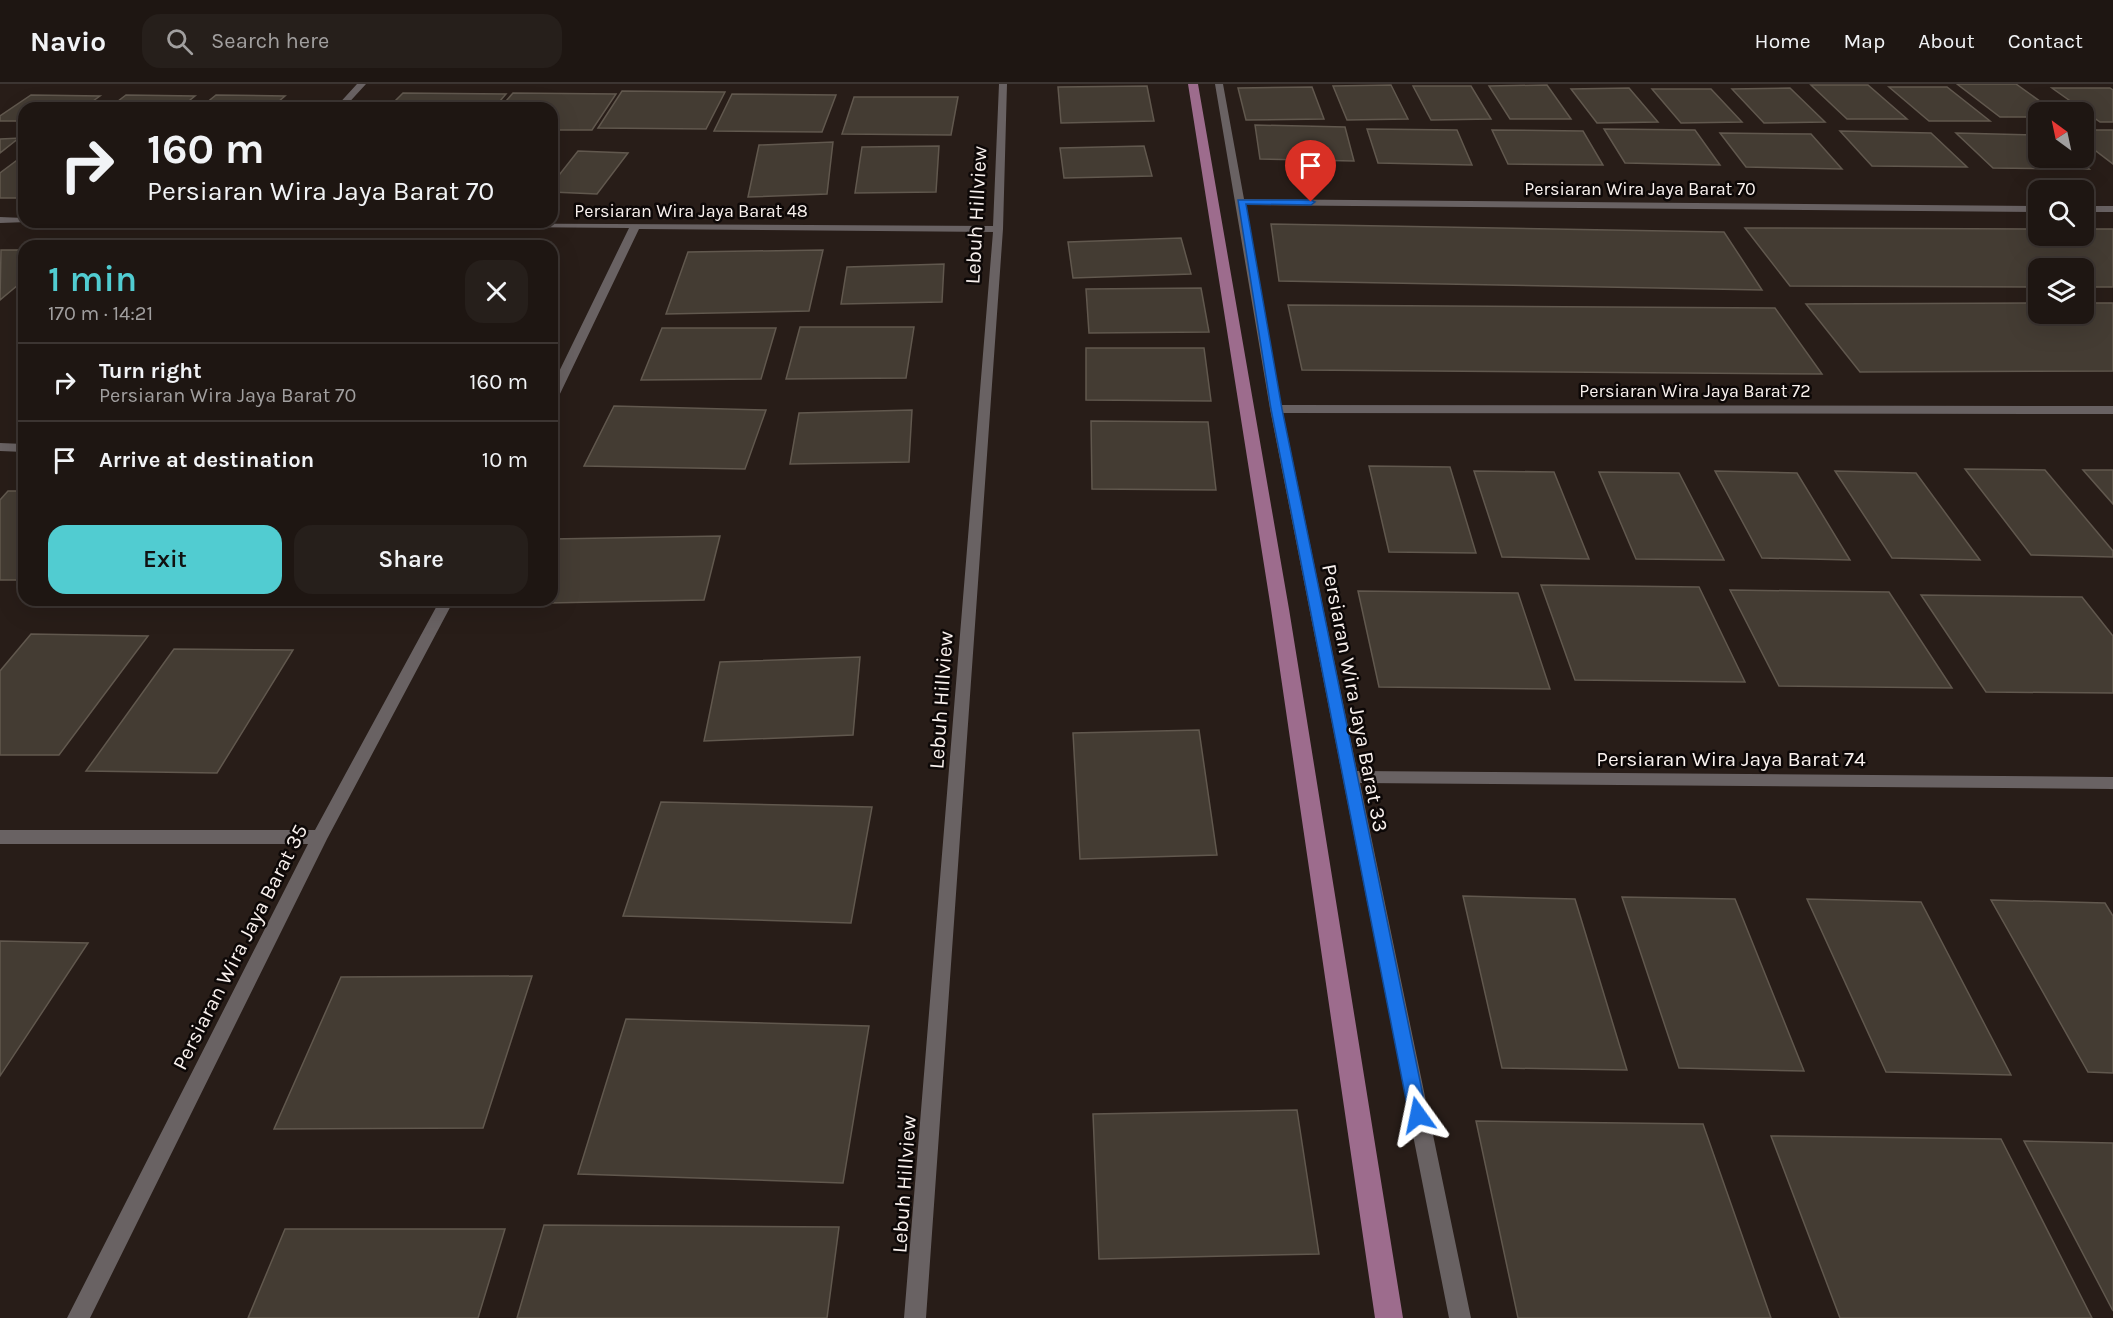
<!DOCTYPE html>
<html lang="en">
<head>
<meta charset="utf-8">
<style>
  body { margin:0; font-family:Karla,sans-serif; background:#261f1b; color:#f1f3f6; height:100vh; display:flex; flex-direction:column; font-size:22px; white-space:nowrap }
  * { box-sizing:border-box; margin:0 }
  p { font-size:20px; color:#a19f9f }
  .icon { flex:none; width:33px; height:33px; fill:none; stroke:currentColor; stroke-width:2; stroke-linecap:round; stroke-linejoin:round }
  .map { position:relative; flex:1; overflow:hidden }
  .details { position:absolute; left:18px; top:156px; width:540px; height:366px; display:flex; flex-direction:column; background:#1e1612; border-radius:18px; box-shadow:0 6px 24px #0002,0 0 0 2px #3c3532 }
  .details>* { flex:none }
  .hud { position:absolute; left:18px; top:18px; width:540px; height:126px; border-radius:18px; box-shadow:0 6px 24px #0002,0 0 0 2px #3c3532; background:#1e1612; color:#f1f3f6; overflow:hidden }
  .needle { width:39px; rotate:327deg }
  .tools { position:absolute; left:2028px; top:18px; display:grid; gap:12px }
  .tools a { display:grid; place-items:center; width:66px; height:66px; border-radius:12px; background:#1e1612; box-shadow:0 6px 24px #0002,0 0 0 2px #3c3532; font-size:30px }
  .pin { position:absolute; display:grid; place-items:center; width:51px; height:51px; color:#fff; margin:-62px -26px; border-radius:50% 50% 50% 0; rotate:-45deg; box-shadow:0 0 6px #0007 }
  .pin .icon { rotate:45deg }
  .me { position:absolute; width:66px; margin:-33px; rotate:348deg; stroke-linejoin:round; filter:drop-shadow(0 0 4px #0008) }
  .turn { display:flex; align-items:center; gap:21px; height:126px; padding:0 30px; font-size:27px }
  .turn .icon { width:78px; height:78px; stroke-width:2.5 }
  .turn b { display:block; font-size:42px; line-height:51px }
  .round { display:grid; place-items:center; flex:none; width:63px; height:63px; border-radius:18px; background:#261f1b }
  .overview { display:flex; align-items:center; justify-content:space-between; height:102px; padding:0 30px }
  h1 { font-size:36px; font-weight:600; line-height:45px; color:#51ccd1 }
  .cta { display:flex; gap:12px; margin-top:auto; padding:12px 30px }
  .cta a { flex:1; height:69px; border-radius:18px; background:#51ccd1; color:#111; font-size:24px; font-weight:600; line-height:69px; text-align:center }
  .cta a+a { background:#261f1b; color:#f1f3f6 }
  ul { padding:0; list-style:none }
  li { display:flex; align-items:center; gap:18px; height:78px; padding:0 30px; border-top:2px solid #3c3532 }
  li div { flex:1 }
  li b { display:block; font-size:22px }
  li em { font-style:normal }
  header { display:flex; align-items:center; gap:36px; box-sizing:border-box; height:84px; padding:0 30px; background:#1e1612; border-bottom:2px solid #3c3532 }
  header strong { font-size:28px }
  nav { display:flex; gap:33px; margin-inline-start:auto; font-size:21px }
  .search { width:420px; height:54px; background:#261f1b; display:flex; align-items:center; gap:15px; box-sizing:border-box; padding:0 21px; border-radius:18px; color:#a19f9f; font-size:22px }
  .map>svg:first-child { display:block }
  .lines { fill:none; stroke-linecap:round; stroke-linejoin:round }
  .stream { fill:#9d6c8d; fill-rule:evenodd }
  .building { fill:#443c33; stroke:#61584e; stroke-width:1.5 }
  .minor { fill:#696263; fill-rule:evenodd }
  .route { fill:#1a73e8; stroke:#114b97; stroke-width:1.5 }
  .labels { text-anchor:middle; stroke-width:5; stroke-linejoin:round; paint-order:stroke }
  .far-street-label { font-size:18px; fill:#f9f1ee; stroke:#0d0807 }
  .street-label { font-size:21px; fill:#f9f1ee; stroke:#0d0807 }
</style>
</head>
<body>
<header>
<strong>Navio</strong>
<div class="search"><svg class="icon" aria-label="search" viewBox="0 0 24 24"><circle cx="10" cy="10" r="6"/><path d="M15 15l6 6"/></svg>Search here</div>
<nav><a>Home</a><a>Map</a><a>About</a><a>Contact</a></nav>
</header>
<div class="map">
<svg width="2113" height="1234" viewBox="0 0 2113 1234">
  <rect width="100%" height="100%" fill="#281d18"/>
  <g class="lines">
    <path class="stream" d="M1188 0H1198L1289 525 1403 1234H1375L1271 525Z"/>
  </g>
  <path class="building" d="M1957 0H2016L2055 28H2038V33H2000Z
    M1391 1 1408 35 1347 36 1333 2Z
    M1547 1 1571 35H1510L1489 2Z
    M1811 1H1868L1907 35H1847Z
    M1147 2 1154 37 1061 39 1058 3Z
    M1413 2H1471L1491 35 1431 36Z
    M1312 3 1324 35 1246 36 1238 4Z
    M1889 3H1947L1990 37H1929Z
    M1629 4 1658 38 1597 39 1571 5Z
    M1790 4 1825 38 1764 39 1732 5Z
    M2052 4H2110L2113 6V38H2100Z
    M1652 5H1711L1742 38 1681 39Z
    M622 7 725 8 706 45 598 44Z
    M403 9 506 10 494 24H388Z
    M513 9 616 10 592 46H552V24H500Z
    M732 10 836 11 822 48 714 47Z
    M31 11 100 12 83 24H24V37H0V32Z
    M126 11 195 12 180 24H109Z
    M216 11 285 12 271 24H200Z
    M854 13H958L951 51 842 50Z
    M1255 41 1345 43 1354 77 1260 75Z
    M1367 45 1457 46 1472 81 1378 79Z
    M1604 45 1695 46 1720 81 1625 79Z
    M1492 46 1583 47 1603 81 1508 80Z
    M2084 46H2113V80L2084 58Z
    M1840 47 1931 49 1967 83 1872 82Z
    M1720 49 1811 50 1842 85 1746 83Z
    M1956 49 2038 51V74H2075L2089 85 1993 84Z
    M19 54 0 69V55Z
    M833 58 827 110 748 113 759 61Z
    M939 62 936 108 855 109 862 63Z
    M1144 62 1152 92 1064 94 1060 64Z
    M578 67 628 69 597 110 552 108V100Z
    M24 71V114H0V89Z
    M1271 140 1724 148 1762 206 1279 197Z
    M1745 144 2038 145V152H2084V145H2113V203H2084V184H2038V203L1790 202Z
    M1181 154 1191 190 1073 194 1068 158Z
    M1 166H24V196L0 216Z
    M823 166 809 227 666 230 688 168Z
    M944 180 942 218 841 220 847 183Z
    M1201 204 1209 248 1089 249 1086 205Z
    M2038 219V230H2084V219H2113V287L1860 288 1806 220Z
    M1288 221 1775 224 1822 290 1302 286Z
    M800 243H914L906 294 786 295Z
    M662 244H776L761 295 641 296Z
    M1086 264H1204L1211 317 1086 316Z
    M614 322 766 326 745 385 584 382Z
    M912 326 909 378 790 380 799 329Z
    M1091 337 1208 338 1216 406 1092 405Z
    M1369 382 1450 383 1476 469 1389 468Z
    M1965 385 2045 386 2113 467V473L2031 471Z
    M2083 386H2113V420Z
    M1474 387 1554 388 1589 475 1502 473Z
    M1715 387 1797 389 1850 476 1762 474Z
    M1835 387 1916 389 1980 476 1892 474Z
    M1599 388 1679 389 1724 476 1636 475Z
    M8 407H24L23 496H0V416Z
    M720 452 704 516 500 520 502 516H552V455Z
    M1541 501 1699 503 1745 598 1575 596Z
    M1730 506 1889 508 1952 604 1779 602Z
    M1358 507 1518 509 1550 605 1379 603Z
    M1921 511 2082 513 2113 552V609L1986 608Z
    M31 550 148 552 59 671H0V587Z
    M174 565 293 566 217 689 86 687Z
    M860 573 853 651 704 657 720 578Z
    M1199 646 1217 771 1080 775 1073 649Z
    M661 718 872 723 851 839 623 832Z
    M1463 812 1575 815 1627 986 1502 984Z
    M1622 813 1735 815 1804 987 1679 984Z
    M1807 815 1921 818 2011 991 1886 988Z
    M1991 816 2105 819 2113 832V989L2088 988Z
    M0 857 88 859 0 992Z
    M532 892 483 1044 274 1045 341 893Z
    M626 935 869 942 843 1099 578 1090Z
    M1297 1026 1319 1170 1099 1175 1093 1030Z
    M1476 1037 1703 1040 1771 1234H1518Z
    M1771 1052 2001 1055 2092 1234H1840Z
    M2024 1057 2113 1059V1227Z
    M544 1141 839 1143 827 1234H517Z
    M285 1145H505L478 1234H248Z"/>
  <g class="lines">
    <path class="minor" d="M357 0H366L344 24H335Z
      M999 0H1007L1003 145 926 1234H904L993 148 639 145 558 314 552 317V302L629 144 240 141 235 138 993 142Z
      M1215 0H1223L1244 115 2038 122V128L1245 121 1281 321 2113 322V330L1283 329 1357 687 2113 693V705L1360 699 1471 1234H1449L1270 325Z
      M2084 122H2113V128H2084Z
      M0 133 24 134V138H28L0 139Z
      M0 359 24 360V368L0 367Z
      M440 516H454L327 755 90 1234H67L308 760H0V746H315Z"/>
  </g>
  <path class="route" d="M1238 116H1311L1315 118 1311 121 1246 120 1282 325 1427 1031 1425 1037 1418 1040 1412 1037 1409 1031 1271 325Z"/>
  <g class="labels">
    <g class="far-street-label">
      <text x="1640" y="111">Persiaran Wira Jaya Barat 70</text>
      <text x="691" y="133">Persiaran Wira Jaya Barat 48</text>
      <text x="1695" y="313">Persiaran Wira Jaya Barat 72</text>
    </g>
    <g class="street-label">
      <text transform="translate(976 131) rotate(-87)" y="7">Lebuh Hillview</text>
      <text transform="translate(1355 614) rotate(79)" y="7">Persiaran Wira Jaya Barat 33</text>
      <text transform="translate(941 616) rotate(-86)" y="7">Lebuh Hillview</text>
      <text x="1731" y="682">Persiaran Wira Jaya Barat 74</text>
      <text transform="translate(240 863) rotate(-63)" y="7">Persiaran Wira Jaya Barat 35</text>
      <text transform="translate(904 1100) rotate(-86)" y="7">Lebuh Hillview</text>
    </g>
  </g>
</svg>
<div class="tools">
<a><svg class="needle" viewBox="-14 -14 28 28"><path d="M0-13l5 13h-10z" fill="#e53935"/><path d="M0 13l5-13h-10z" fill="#a19f9f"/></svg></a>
<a><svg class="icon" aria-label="search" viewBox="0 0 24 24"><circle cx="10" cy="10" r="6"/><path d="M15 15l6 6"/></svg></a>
<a><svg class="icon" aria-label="layers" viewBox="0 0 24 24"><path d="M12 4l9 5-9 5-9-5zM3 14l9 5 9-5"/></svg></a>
</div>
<div class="pin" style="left:1311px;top:118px;background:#d93025"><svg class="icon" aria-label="arrive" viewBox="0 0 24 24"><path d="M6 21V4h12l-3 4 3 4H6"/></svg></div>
<svg class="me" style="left:1418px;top:1031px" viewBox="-20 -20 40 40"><path d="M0-17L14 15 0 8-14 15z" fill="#1a73e8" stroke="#fff" stroke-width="4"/></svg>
<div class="hud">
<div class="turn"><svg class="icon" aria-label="right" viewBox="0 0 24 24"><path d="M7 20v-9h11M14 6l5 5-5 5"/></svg><div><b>160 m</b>Persiaran Wira Jaya Barat 70</div></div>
</div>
<section class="details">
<div class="overview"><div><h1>1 min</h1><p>170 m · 14:21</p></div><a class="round"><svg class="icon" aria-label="close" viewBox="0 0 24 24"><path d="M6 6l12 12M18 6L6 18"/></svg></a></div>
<ul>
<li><svg class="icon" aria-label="right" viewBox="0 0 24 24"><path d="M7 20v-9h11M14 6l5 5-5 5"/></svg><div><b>Turn right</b><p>Persiaran Wira Jaya Barat 70</p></div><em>160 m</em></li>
<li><svg class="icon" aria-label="arrive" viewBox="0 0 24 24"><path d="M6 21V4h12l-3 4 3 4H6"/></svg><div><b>Arrive at destination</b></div><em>10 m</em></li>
</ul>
<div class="cta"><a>Exit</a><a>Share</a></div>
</section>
</div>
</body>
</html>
